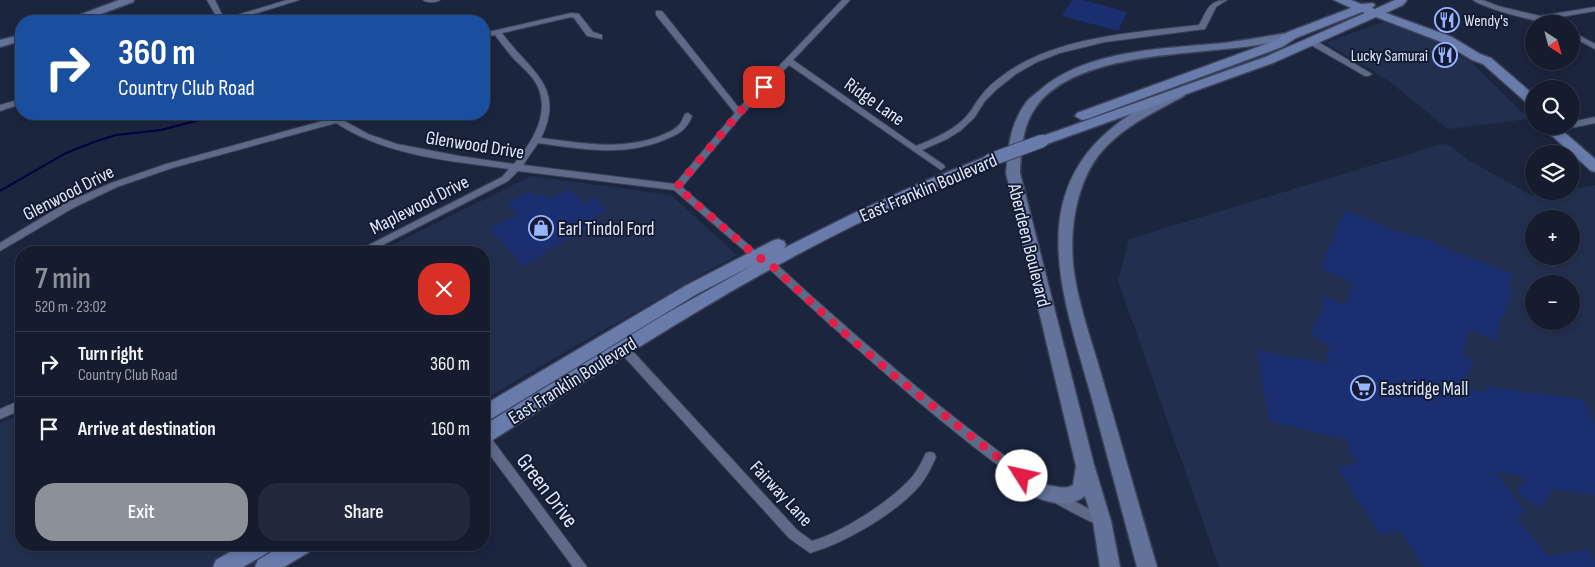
<!DOCTYPE html>
<html lang="en">
<head>
<meta charset="utf-8">
<style>
  body { margin:0; font-family:"Sofia Sans Condensed",sans-serif; background:#21293a; color:#f1f3f6; height:100vh; display:flex; flex-direction:column; font-size:19px; white-space:nowrap }
  * { box-sizing:border-box; margin:0 }
  p { font-size:16px; color:#9da1aa }
  .icon { flex:none; width:28px; height:28px; fill:none; stroke:currentColor; stroke-width:2; stroke-linecap:round; stroke-linejoin:round }
  .map { position:relative; flex:1; overflow:hidden }
  .sheet { position:absolute; left:15px; top:246px; width:475px; height:305px; display:flex; flex-direction:column; background:#141c2e; border-radius:20px; box-shadow:0 2px 8px #0003,0 0 0 1px #333a4a }
  .sheet>* { flex:none }
  .top-card { position:absolute; left:15px; top:15px; width:475px; height:105px; border-radius:20px; box-shadow:0 2px 8px #0003,0 0 0 1px #333a4a; background:#1a4fa0; color:#fff; overflow:hidden }
  .needle { width:32px; rotate:144deg }
  .buttons { position:absolute; left:1525px; top:15px; display:grid; gap:10px }
  .buttons a { display:grid; place-items:center; width:55px; height:55px; border-radius:50%; background:#141c2e; box-shadow:0 2px 8px #0003,0 0 0 1px #333a4a; font-size:25px }
  .pin { position:absolute; display:grid; place-items:center; width:42px; height:42px; color:#fff; margin:-21px; border-radius:10px; box-shadow:0 2px 8px #0006 }
  .me { position:absolute; width:55px; margin:-28px; rotate:305deg; stroke-linejoin:round; filter:drop-shadow(0 0 4px #0008) }
  .turn { display:flex; align-items:center; gap:18px; height:105px; padding:0 20px; font-size:22px }
  .turn .icon { width:65px; height:65px; stroke-width:2.5 }
  .turn b { display:block; font-size:35px; line-height:42px }
  .round { display:grid; place-items:center; flex:none; width:52px; height:52px; border-radius:20px; background:#21293a }
  .overview { display:flex; align-items:center; justify-content:space-between; height:85px; padding:0 20px }
  h1 { font-size:30px; font-weight:600; line-height:38px; color:#8c9099 }
  .action { display:flex; gap:10px; margin-top:auto; padding:10px 20px }
  .action a { flex:1; height:58px; border-radius:20px; background:#8c9099; color:#fff; font-size:20px; font-weight:600; line-height:58px; text-align:center }
  .action a+a { background:#21293a; color:#f1f3f6 }
  ul { padding:0; list-style:none }
  li { display:flex; align-items:center; gap:15px; height:65px; padding:0 20px; border-top:1px solid #333a4a }
  li div { flex:1 }
  li b { display:block; font-size:19px }
  li em { font-style:normal }
  .map>svg:first-child { display:block }
  .built { fill:#232f4e; fill-rule:evenodd }
  .lines { fill:none; stroke-linecap:round; stroke-linejoin:round }
  .stream { stroke:#030141; stroke-width:2 }
  .building { fill:#1b2e6f }
  .minor-casing { stroke:#3b4258; stroke-width:2 }
  .secondary-casing { stroke:#3b4258; stroke-width:3 }
  .primary-casing { stroke:#3b4258; stroke-width:3 }
  .minor { fill:#5e6a87; fill-rule:evenodd }
  .secondary { fill:#637299; fill-rule:evenodd }
  .primary { fill:#687bab; fill-rule:evenodd }
  .primary-bridge-casing { stroke:#3b4258; stroke-width:15; stroke-linecap:butt }
  .primary-bridge { stroke:#687bab; stroke-width:13 }
  .route { stroke:#e11d48; stroke-width:9; stroke-dasharray:0 16.2 }
  .labels { text-anchor:middle; stroke-width:4; stroke-linejoin:round; paint-order:stroke }
  .far-poi-label { font-size:16px; fill:#e2e9fb; stroke:#121b33; text-anchor:start }
  .street-label { font-size:19px; fill:#e2e9fb; stroke:#121b33 }
  .poi-label { font-size:19px; fill:#e2e9fb; stroke:#121b33; text-anchor:start }
  .near-street-label { font-size:22px; fill:#e2e9fb; stroke:#121b33 }
</style>
</head>
<body>
<div class="map">
<svg width="1595" height="567" viewBox="0 0 1595 567">
  <rect width="100%" height="100%" fill="#1b253e"/>
  <path class="built" d="M1383 22 1434 40 1472 63 1529 119 1448 129 1386 79 1325 43Z
    M1442 144 1451 146 1468 160 1531 195 1571 191V189L1595 185V567H1219L1118 281 1129 239ZM1534 219H1571V256H1534ZM1534 284H1571V321H1534Z
    M531 176 671 195 737 255 570 349 484 400V252H378Z
    M21 414V545H264L273 567H0V423Z"/>
  <g class="lines">
    <path class="stream" d="M0 191 66 153 94 142 116 135 161 130 222 114"/>
  </g>
  <path class="building" d="M1072 0H1083L1127 12 1118 31 1062 16Z
    M569 189 584 203 595 198 607 210 594 217 597 220 589 224 593 227 542 253 544 255 524 266 489 229 518 214 507 203 530 191 535 196 542 193 548 199Z
    M1345 210 1399 232 1436 242 1440 246 1513 274 1508 289 1512 290 1511 296 1505 314 1502 316 1497 341 1470 330 1462 355 1474 359 1462 389 1487 392 1486 386 1584 400 1595 425V495L1551 489V494L1539 508 1516 492 1524 483 1520 475 1496 472 1526 512 1516 517 1548 556 1586 550 1595 561V567H1424L1401 532 1379 533 1337 467 1357 464 1350 452 1347 440 1269 421 1257 350 1329 364 1326 355 1330 346 1311 335 1317 316 1321 317 1323 295 1345 305 1353 283 1320 268Z"/>
  <g class="lines">
    <defs>
      <path id="minor" d="M207 0H215L224 19 287 0H299L231 21H219Z
        M423 0H440C436 3 427 3 423 0Z
        M842 0H850L793 60 916 146C934 139 952 131 965 118 972 111 975 103 981 96 988 86 999 78 1009 71 1061 36 1138 32 1199 25 1207 11 1208 0 1227 0L1216 7 1205 29 1105 42 1060 53 1037 62 1016 74 997 89 985 101 974 118 960 131 947 139 922 150 944 165 945 167 941 170 789 65 742 115 682 187 759 254 771 259C826 310 882 359 940 406 993 448 1045 489 1106 517L1108 521 1106 525 1102 527 1098 525C1036 497 984 456 932 413 874 365 819 315 765 265L753 258 674 190 518 171 508 181 369 252H357L359 250 502 177 509 169C451 161 386 156 336 123L172 168 117 187 73 208 0 251V243L66 203 111 183 166 164 337 117 368 134 397 144 459 156 514 164C532 143 551 113 537 85 532 75 522 67 514 59 507 51 501 43 495 35L484 37V33L571 13 579 14 593 32 602 35V39L587 36 574 18 571 17 502 33C528 70 567 86 541 138 581 143 621 151 660 136 667 133 675 130 680 124 682 121 683 118 685 114L688 113 692 116C687 130 677 135 664 140 623 157 581 149 538 143L523 165 675 184 735 113 656 15V11H662L739 108Z
        M1473 0H1483L1498 6 1540 16 1595 7V11L1549 19 1559 24C1543 24 1485 9 1473 0Z
        M1571 31 1595 44V49L1571 36Z
        M1309 40H1315L1372 74 1368 76H1365L1309 44Z
        M21 99V104L0 111V105Z
        M1595 117V123L1571 128 1568 127 1562 130 1558 127 1571 126V122Z
        M623 344 627 345 797 530 812 541C843 532 891 501 912 477 918 470 922 461 926 453L930 452 934 453 936 457C932 466 927 476 921 484 897 513 845 543 810 553L789 538 619 351 618 348 619 345Z
        M21 400V410L0 419V409Z
        M484 433 488 434 587 567H573L484 447Z"/>
      <path id="secondary" d="M119 0H134L133 2 82 21H68L69 19Z
        M1292 32 1298 35 1296 37C1273 43 1248 47 1224 49 1170 55 1070 58 1036 107 1022 127 1021 150 1020 173L1094 465 1111 521 1120 567H1100L1093 521 1085 496C1070 507 1054 504 1038 498L1035 492 1038 486C1049 482 1062 492 1073 485L1076 466 1006 173C1009 146 1009 127 1025 104 1028 99 1034 95 1039 91 1086 49 1164 49 1224 43 1247 40 1270 36 1292 32Z
        M21 35V41L0 47V40Z
        M1180 89 1184 90 1186 93 1184 96C1153 113 1121 127 1098 156 1076 186 1070 228 1073 264 1077 302 1091 338 1101 374 1120 438 1138 503 1157 567H1137C1122 511 1107 455 1092 399 1066 304 1021 197 1117 124 1132 112 1162 94 1180 89Z"/>
      <path id="primary" d="M1334 0H1351L1361 4 1373 3 1375 5 1372 8 1375 9 1395 0H1407L1403 5 1386 13 1452 37 1480 54 1491 58 1534 95V106L1529 105 1483 64 1472 60 1444 43 1376 17 1273 63 1047 144H1037L1035 141 1037 138 1265 57 1365 13 1362 12 1296 38 1282 47 1087 119 1082 120 1075 116 1077 113 1274 41 1288 32 1351 8Z
        M1541 126H1557L1595 159V172L1590 170Z
        M990 155 995 157 997 160 995 163C950 181 906 200 863 221 733 284 612 364 491 441L484 443V425L662 316 753 265 697 294 491 419 484 422V405L685 286 772 241 778 239 784 241 786 245 784 248 852 214 918 184Z
        M242 545H272L269 552 243 567H213L216 560Z
        M283 545H312L309 552 284 567H255L258 560Z"/>
    </defs>
    <use href="#minor" class="minor-casing"/>
    <use href="#secondary" class="secondary-casing"/>
    <use href="#primary" class="primary-casing"/>
    <use href="#minor" class="minor"/>
    <use href="#secondary" class="secondary"/>
    <use href="#primary" class="primary"/>
    <defs>
      <path id="primary-bridge" d="M990 160 1042 141"/>
    </defs>
    <use href="#primary-bridge" class="primary-bridge-casing"/>
    <use href="#primary-bridge" class="primary-bridge"/>
  </g>
  <g class="lines">
    <path class="route" d="M764 87 739 113 677 187 756 256 768 262 843 332 898 379 1022 476"/>
  </g>
  <defs>
    <symbol id="restaurant-ring" viewBox="-11 -11 22 22"><circle r="9.5" fill="#121b33" stroke="#99b5fd" stroke-width="1.5"/><path d="M-5-6h1v4h1v-4h1v4h1v-4h1v5L-1.5 .5V6h-2V.5L-5-1ZM5-6V6H3V1.5H1.5Q1.5-4 5-6Z" fill="#99b5fd"/></symbol>
    <symbol id="shop-ring" viewBox="-11 -11 22 22"><circle r="9.5" fill="#121b33" stroke="#99b5fd" stroke-width="1.5"/><path d="M-5-2.5h2.3a2.7 3.5 0 0 1 5.4 0H5L5.5 6h-11ZM-1.5-2.5h3a1.5 2.3 0 0 0-3 0Z" fill="#99b5fd"/></symbol>
    <symbol id="supermarket-ring" viewBox="-11 -11 22 22"><circle r="9.5" fill="#121b33" stroke="#99b5fd" stroke-width="1.5"/><path d="M-6-5.5h2.5l.6 2H6L4.5 2H-2.5L-4.4-4H-6ZM-1.5 3.2a1.3 1.3 0 1 0 .1 0ZM3 3.2a1.3 1.3 0 1 0 .1 0Z" fill="#99b5fd"/></symbol>
  </defs>
  <g fill-rule="evenodd">
    <use href="#restaurant-ring" x="1433" y="6" width="28" height="28"/>
    <use href="#restaurant-ring" x="1431" y="41" width="28" height="28"/>
    <use href="#shop-ring" x="527" y="214" width="28" height="28"/>
    <use href="#supermarket-ring" x="1349" y="374" width="28" height="28"/>
  </g>
  <g class="labels">
    <g class="far-poi-label">
      <text x="1464" y="26">Wendy's</text>
      <text x="1428" y="61" text-anchor="end">Lucky Samurai</text>
    </g>
    <g class="street-label">
      <text transform="translate(875 101) rotate(35)" y="7">Ridge Lane</text>
      <text transform="translate(475 144) rotate(9)" y="7">Glenwood Drive</text>
      <text transform="translate(928 187) rotate(-23)" y="7">East Franklin Boulevard</text>
      <text transform="translate(68 192) rotate(-27)" y="7">Glenwood Drive</text>
      <text transform="translate(419 204) rotate(-27)" y="7">Maplewood Drive</text>
      <text transform="translate(1030 245) rotate(76)" y="7">Aberdeen Boulevard</text>
      <text transform="translate(572 380) rotate(-32)" y="7">East Franklin Boulevard</text>
      <text transform="translate(782 493) rotate(47)" y="7">Fairway Lane</text>
    </g>
    <g class="poi-label">
      <text x="558" y="235">Earl Tindol Ford</text>
      <text x="1380" y="395">Eastridge Mall</text>
    </g>
    <g class="near-street-label">
      <text transform="translate(548 490) rotate(53)" y="8">Green Drive</text>
    </g>
  </g>
</svg>
<div class="buttons">
<a><svg class="needle" viewBox="-14 -14 28 28"><path d="M0-13l5 13h-10z" fill="#e53935"/><path d="M0 13l5-13h-10z" fill="#9da1aa"/></svg></a>
<a><svg class="icon" aria-label="search" viewBox="0 0 24 24"><circle cx="10" cy="10" r="6"/><path d="M15 15l6 6"/></svg></a>
<a><svg class="icon" aria-label="layers" viewBox="0 0 24 24"><path d="M12 4l9 5-9 5-9-5zM3 14l9 5 9-5"/></svg></a>
<a>+</a>
<a>−</a>
</div>
<div class="pin" style="left:764px;top:87px;background:#d93025"><svg class="icon" aria-label="arrive" viewBox="0 0 24 24"><path d="M6 21V4h12l-3 4 3 4H6"/></svg></div>
<svg class="me" style="left:1022px;top:476px" viewBox="-20 -20 40 40"><circle r="19" fill="#fff"/><path d="M0-13L10 11 0 6-10 11z" fill="#e11d48"/></svg>
<div class="top-card">
<div class="turn"><svg class="icon" aria-label="right" viewBox="0 0 24 24"><path d="M7 20v-9h11M14 6l5 5-5 5"/></svg><div><b>360 m</b>Country Club Road</div></div>
</div>
<section class="sheet">
<div class="overview"><div><h1>7 min</h1><p>520 m · 23:02</p></div><a class="round" style="background:#d93025;color:#fff"><svg class="icon" aria-label="close" viewBox="0 0 24 24"><path d="M6 6l12 12M18 6L6 18"/></svg></a></div>
<ul>
<li><svg class="icon" aria-label="right" viewBox="0 0 24 24"><path d="M7 20v-9h11M14 6l5 5-5 5"/></svg><div><b>Turn right</b><p>Country Club Road</p></div><em>360 m</em></li>
<li><svg class="icon" aria-label="arrive" viewBox="0 0 24 24"><path d="M6 21V4h12l-3 4 3 4H6"/></svg><div><b>Arrive at destination</b></div><em>160 m</em></li>
</ul>
<div class="action"><a>Exit</a><a>Share</a></div>
</section>
</div>
</body>
</html>
